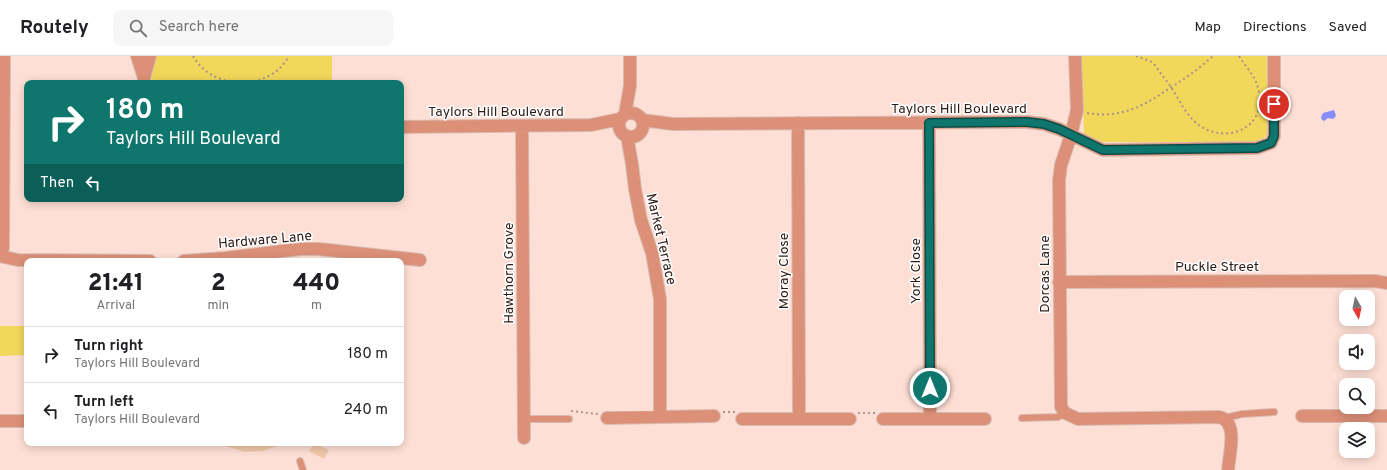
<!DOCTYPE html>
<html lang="en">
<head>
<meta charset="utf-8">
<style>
  body { margin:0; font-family:Overpass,sans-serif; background:#f6f6f6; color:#202124; height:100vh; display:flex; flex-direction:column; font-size:15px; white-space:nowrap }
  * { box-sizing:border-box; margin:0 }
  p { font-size:13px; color:#757577 }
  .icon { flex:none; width:22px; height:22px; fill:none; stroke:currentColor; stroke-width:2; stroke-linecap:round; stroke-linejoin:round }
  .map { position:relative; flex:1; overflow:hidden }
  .side { position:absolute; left:24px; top:202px; width:380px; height:188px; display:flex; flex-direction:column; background:#fff; border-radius:8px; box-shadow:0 2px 10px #0003 }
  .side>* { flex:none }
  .hud { position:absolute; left:24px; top:24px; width:380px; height:122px; border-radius:8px; box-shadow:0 2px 10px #0003; background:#0f766e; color:#fff; overflow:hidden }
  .needle { width:26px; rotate:171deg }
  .tools { position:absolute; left:1339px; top:234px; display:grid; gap:8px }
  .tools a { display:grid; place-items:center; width:36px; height:36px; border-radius:8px; background:#fff; box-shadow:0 2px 10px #0003; font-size:20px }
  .pin { position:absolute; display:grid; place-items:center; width:34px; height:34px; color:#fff; margin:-17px; border:2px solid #fff; border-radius:50%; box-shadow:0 1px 4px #0007 }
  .me { position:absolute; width:44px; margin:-22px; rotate:0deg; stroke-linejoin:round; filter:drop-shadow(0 0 3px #0008) }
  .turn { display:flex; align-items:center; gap:14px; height:84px; padding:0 16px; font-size:18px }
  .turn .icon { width:52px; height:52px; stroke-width:2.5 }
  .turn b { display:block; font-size:28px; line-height:34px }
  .then { display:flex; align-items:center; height:38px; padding:0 16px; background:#0003; gap:8px; font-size:15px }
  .eta { display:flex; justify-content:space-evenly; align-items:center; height:68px; text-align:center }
  .eta b { font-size:24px; font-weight:800; line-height:28px }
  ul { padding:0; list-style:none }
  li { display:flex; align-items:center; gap:12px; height:56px; padding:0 16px; border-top:1px solid #e0e0e0 }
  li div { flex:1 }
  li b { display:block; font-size:15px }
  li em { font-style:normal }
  header { display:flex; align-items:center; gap:24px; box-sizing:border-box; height:56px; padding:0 20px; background:#fff; border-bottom:1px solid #e0e0e0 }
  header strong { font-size:19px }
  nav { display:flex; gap:22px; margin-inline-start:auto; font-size:14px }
  .search { width:280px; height:36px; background:#f6f6f6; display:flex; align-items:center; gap:10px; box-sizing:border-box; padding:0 14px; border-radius:8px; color:#757577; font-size:15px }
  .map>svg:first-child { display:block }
  .green { fill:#f1d75a }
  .water { fill:#858efc }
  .building { fill:#f2c8aa }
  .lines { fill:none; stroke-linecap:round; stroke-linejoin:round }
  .lane-casing { stroke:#d8bcb3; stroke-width:8 }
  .street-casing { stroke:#d8bcb3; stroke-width:14 }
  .path { stroke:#ac928a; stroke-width:2; stroke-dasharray:2 3; stroke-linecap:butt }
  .lane { stroke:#dc9078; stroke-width:6 }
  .street { stroke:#dc9078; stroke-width:12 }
  .route-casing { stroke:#0a4d48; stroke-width:10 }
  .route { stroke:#0f766e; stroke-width:7 }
  .labels { text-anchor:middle; stroke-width:3; stroke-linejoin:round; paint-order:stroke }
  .street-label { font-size:14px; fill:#2d1b16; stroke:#fff }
</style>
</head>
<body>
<header>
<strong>Routely</strong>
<div class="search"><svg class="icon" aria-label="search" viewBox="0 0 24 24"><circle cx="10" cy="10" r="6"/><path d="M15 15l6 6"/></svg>Search here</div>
<nav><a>Map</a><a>Directions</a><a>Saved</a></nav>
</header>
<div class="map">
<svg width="1387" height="414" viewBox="0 0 1387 414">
  <rect width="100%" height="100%" fill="#fedfd5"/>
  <path class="green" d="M156 0H332V27H149V23Z
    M1081 0H1267L1270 67 1266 81 1252 87 1103 86 1084 79Z
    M0 270H27V299L0 300Z"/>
  <path class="water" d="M1334 54 1336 60 1333 63 1328 62 1324 65 1322 64 1321 61 1323 57Z"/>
  <path class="building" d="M223 387H283V388L263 395 245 396 222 389Z
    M314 387 329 394 324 403 309 395Z"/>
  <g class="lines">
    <defs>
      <path id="lane" d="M1022 362 1058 361 1065 357
        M1225 362 1242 358 1274 356
        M524 363H569
        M300 405 303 414"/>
      <path id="street" d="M137 0 144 22
        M1075 0 1077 54 1071 79 1061 109 1059 124 1061 351 1065 357 1078 363 1219 361C1239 365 1229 399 1228 414
        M144 27V22L150 0
        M619 69a12 12 0 1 1 24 0a12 12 0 1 1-24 0Z
        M625 58 630 30V0
        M642 64 673 68 1027 66 1044 68 1059 73 1103 94 1257 92 1271 87 1274 80V0
        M798 67 799 363
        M929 67 930 363
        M522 70 524 382
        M401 71 591 69 620 63
        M627 80 632 108 635 133 641 164 652 197 660 243V361
        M0 198 3 192 4 0
        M0 200 18 204 150 205
        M184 205 225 202 300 193H319L420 204
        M1059 226 1375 225 1387 227
        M1302 360H1387
        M607 362 714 360
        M742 363H850
        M883 363H985
        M0 365H27"/>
    </defs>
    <use href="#lane" class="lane-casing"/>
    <use href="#street" class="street-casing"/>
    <path class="path" d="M193 0C212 35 270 36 289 0
      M1136 0 1150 5 1155 9C1160 17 1166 24 1171 31 1180 45 1187 61 1200 70 1228 88 1265 72 1259 37 1257 21 1247 13 1239 0
      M1087 57C1123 63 1145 49 1173 30 1187 21 1200 12 1213 0
      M571 355 598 358
      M723 356H735
      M858 357H876"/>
    <use href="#lane" class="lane"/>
    <use href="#street" class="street"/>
  </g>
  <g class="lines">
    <defs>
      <path id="route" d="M930 332 929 67 1027 66 1044 68 1059 73 1103 94 1257 92 1271 87 1274 80V48"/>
    </defs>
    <use href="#route" class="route-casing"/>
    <use href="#route" class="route"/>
  </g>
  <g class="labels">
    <g class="street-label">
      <text x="959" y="57">Taylors Hill Boulevard</text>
      <text x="496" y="60">Taylors Hill Boulevard</text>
      <text transform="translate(265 183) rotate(-5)" y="5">Hardware Lane</text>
      <text transform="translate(662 183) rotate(77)" y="5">Market Terrace</text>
      <text x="1217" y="215">Puckle Street</text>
      <text transform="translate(783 215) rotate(-90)" y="5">Moray Close</text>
      <text transform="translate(915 215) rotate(-90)" y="5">York Close</text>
      <text transform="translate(508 217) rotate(-90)" y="5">Hawthorn Grove</text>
      <text transform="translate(1044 218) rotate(-90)" y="5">Dorcas Lane</text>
    </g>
  </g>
</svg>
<div class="tools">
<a><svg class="needle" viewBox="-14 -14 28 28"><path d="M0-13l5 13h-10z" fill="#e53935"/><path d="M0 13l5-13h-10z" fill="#757577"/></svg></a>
<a><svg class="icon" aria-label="sound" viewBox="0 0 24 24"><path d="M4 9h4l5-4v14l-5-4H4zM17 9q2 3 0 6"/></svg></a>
<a><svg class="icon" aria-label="search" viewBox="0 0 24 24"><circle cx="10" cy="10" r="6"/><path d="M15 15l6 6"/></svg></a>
<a><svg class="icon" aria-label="layers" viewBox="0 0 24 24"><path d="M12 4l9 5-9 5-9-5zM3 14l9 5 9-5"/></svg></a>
</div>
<div class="pin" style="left:1274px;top:48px;background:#d93025"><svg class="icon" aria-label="arrive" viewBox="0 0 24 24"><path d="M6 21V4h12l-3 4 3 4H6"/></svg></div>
<svg class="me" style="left:930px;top:332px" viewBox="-20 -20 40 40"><circle r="17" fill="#0f766e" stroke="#fff" stroke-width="3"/><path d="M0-11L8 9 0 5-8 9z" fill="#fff"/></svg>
<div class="hud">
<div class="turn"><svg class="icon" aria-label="right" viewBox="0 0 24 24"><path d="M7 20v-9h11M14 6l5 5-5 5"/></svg><div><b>180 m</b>Taylors Hill Boulevard</div></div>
<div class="then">Then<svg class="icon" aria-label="left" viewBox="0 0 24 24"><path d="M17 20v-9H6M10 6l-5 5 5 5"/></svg></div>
</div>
<section class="side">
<div class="eta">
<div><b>21:41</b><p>Arrival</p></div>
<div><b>2</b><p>min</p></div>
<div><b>440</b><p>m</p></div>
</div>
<ul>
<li><svg class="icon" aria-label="right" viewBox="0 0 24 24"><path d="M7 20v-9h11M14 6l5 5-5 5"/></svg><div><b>Turn right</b><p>Taylors Hill Boulevard</p></div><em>180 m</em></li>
<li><svg class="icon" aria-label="left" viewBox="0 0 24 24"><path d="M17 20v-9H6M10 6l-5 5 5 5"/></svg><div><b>Turn left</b><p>Taylors Hill Boulevard</p></div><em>240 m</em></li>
</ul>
</section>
</div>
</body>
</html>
